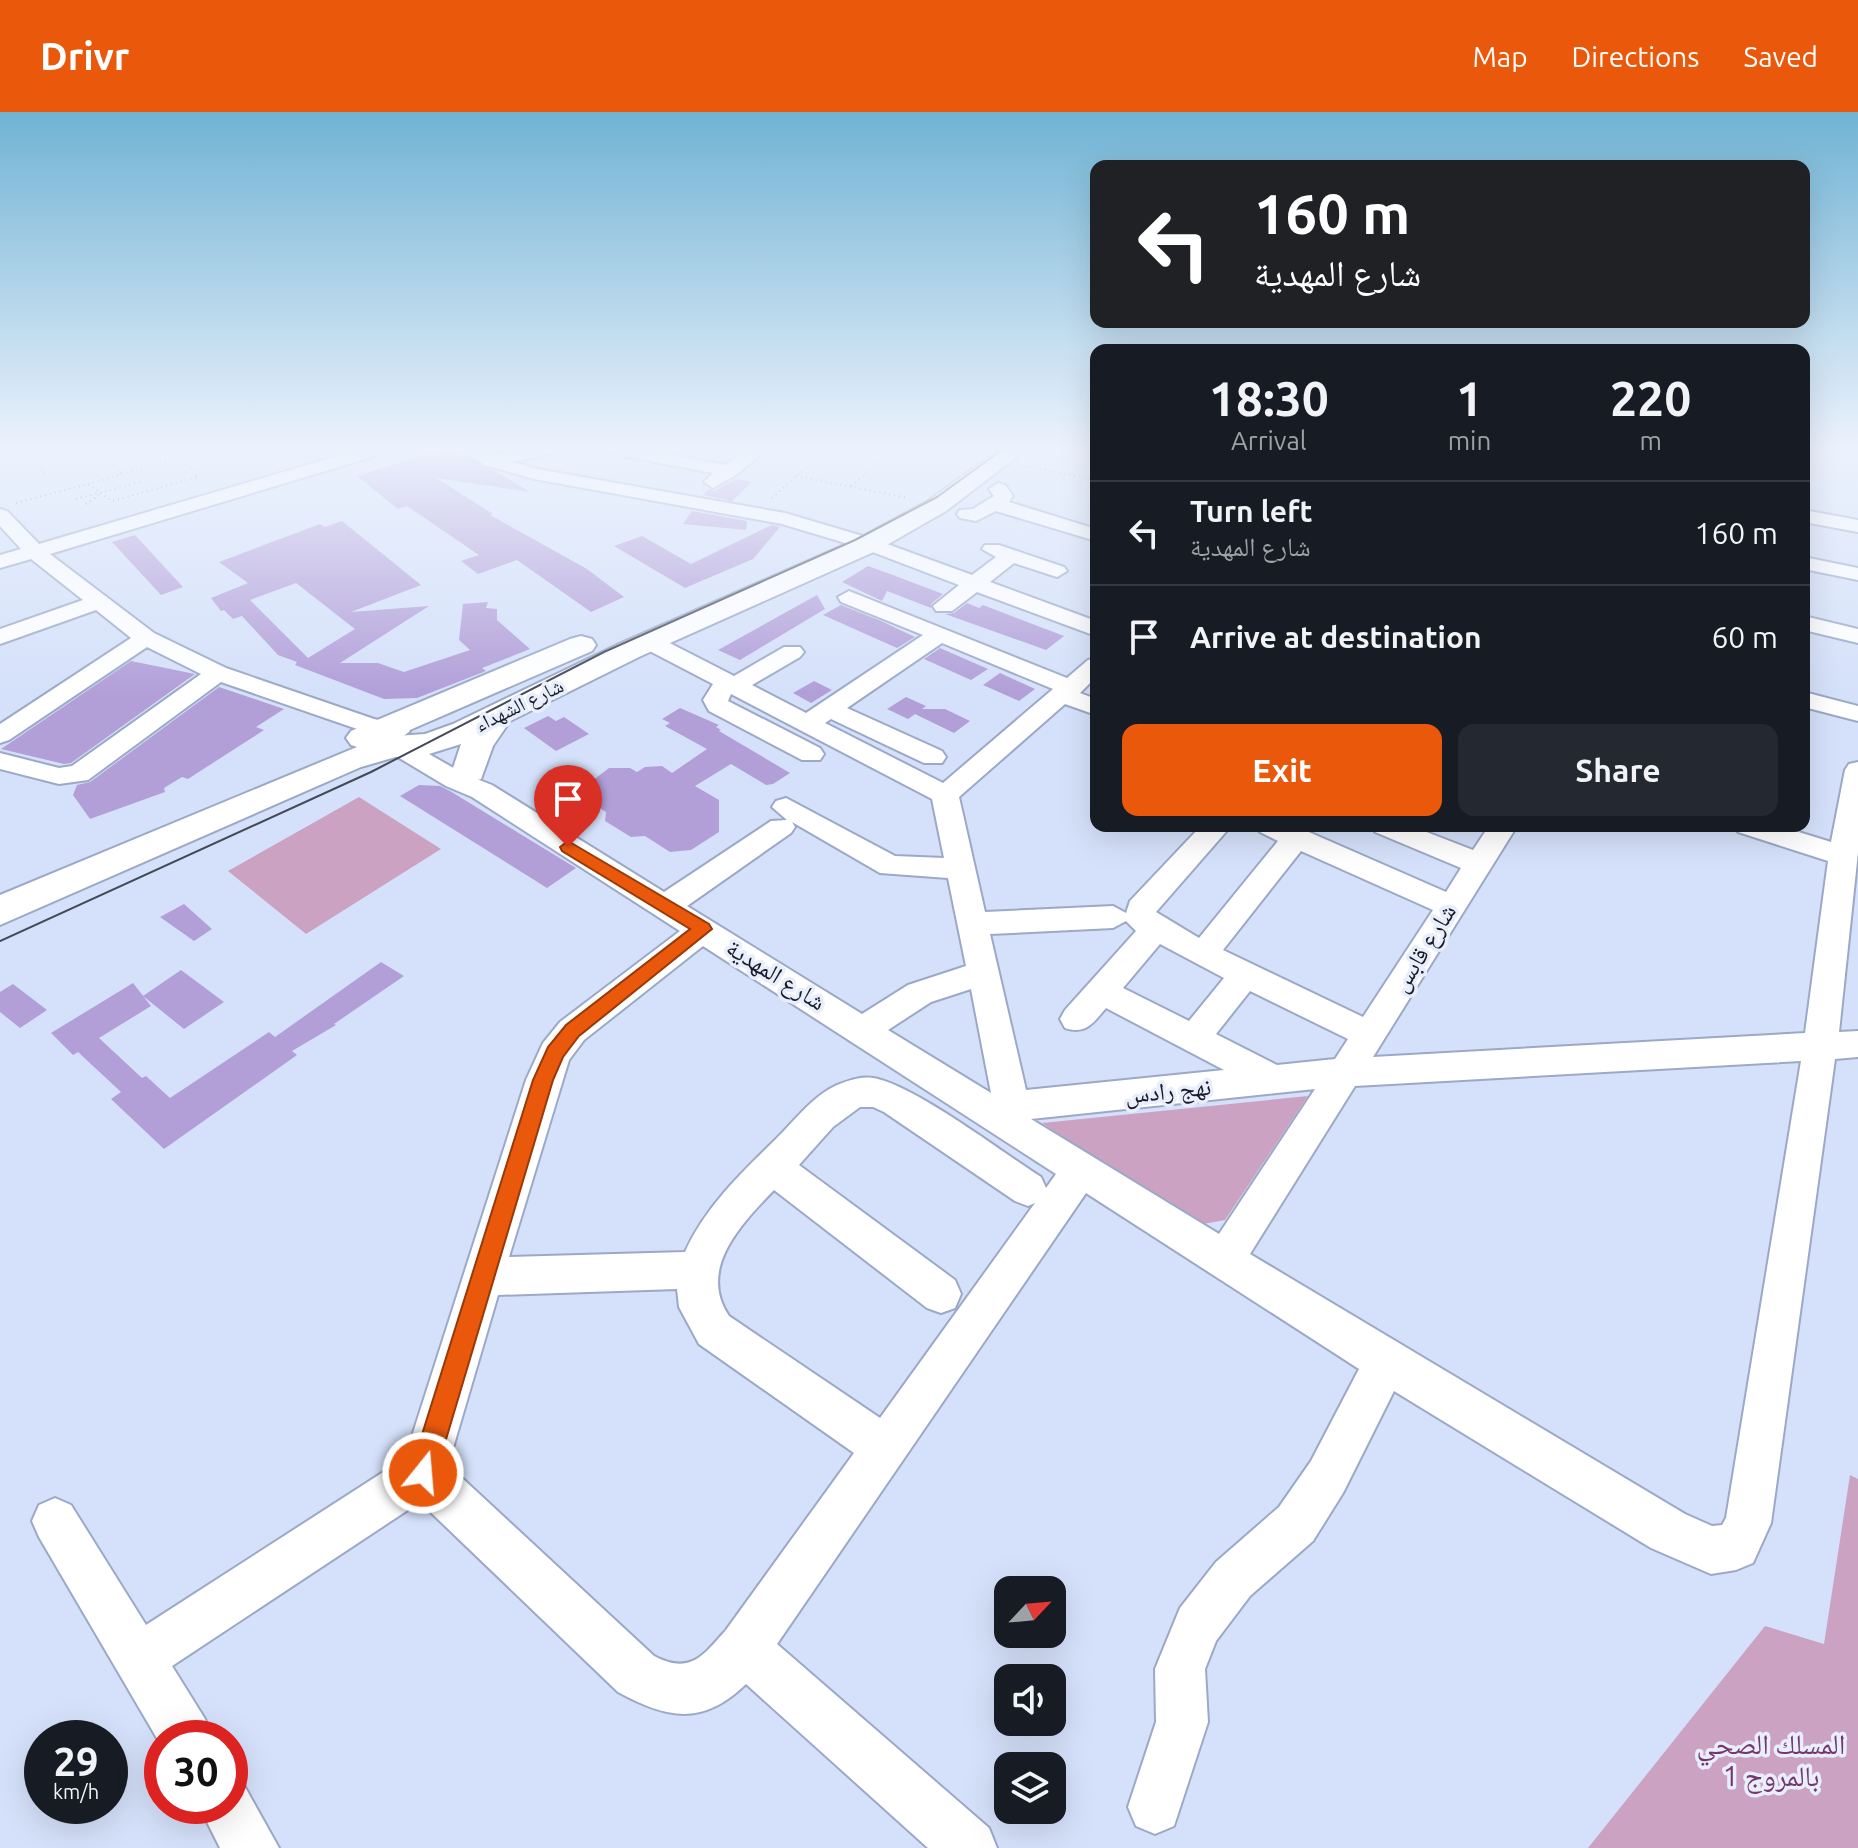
<!DOCTYPE html>
<html lang="en">
<head>
<meta charset="utf-8">
<style>
  body { margin:0; font-family:Ubuntu,"Noto Naskh Arabic",sans-serif; background:#242831; color:#f1f3f6; height:100vh; display:flex; flex-direction:column; font-size:30px; white-space:nowrap }
  * { box-sizing:border-box; margin:0 }
  p { font-size:26px; color:#9ea1a6 }
  .icon { flex:none; width:44px; height:44px; fill:none; stroke:currentColor; stroke-width:2; stroke-linecap:round; stroke-linejoin:round }
  .map { position:relative; flex:1; overflow:hidden }
  .side { position:absolute; left:1090px; top:232px; width:720px; height:488px; display:flex; flex-direction:column; background:#171b24; border-radius:16px; box-shadow:0 8px 32px #0002 }
  .side>* { flex:none }
  .banner { position:absolute; left:1090px; top:48px; width:720px; height:168px; border-radius:16px; box-shadow:0 8px 32px #0002; background:#202124; color:#fff; overflow:hidden }
  .needle { width:52px; rotate:64deg }
  .buttons { position:absolute; left:994px; top:1464px; display:grid; gap:16px }
  .buttons a { display:grid; place-items:center; width:72px; height:72px; border-radius:16px; background:#171b24; box-shadow:0 8px 32px #0002; font-size:40px }
  .speed { position:absolute; left:24px; top:1608px; display:flex; gap:16px; font-size:40px; font-weight:700; text-align:center }
  .speed>* { display:grid; place-content:center; width:104px; height:104px; border-radius:50%; background:#171b24; box-shadow:0 8px 32px #0002; line-height:1 }
  .speed small { font-size:20px; font-weight:400 }
  .speed .limit { border:12px solid #d22; background:#fff; color:#111 }
  .pin { position:absolute; display:grid; place-items:center; width:68px; height:68px; color:#fff; margin:-82px -34px; border-radius:50% 50% 50% 0; rotate:-45deg; box-shadow:0 0 8px #0007 }
  .pin .icon { rotate:45deg }
  .me { position:absolute; width:88px; margin:-44px; rotate:17deg; stroke-linejoin:round; filter:drop-shadow(0 0 6px #0008) }
  .turn { display:flex; align-items:center; gap:28px; height:168px; padding:0 32px; font-size:36px }
  .turn .icon { width:104px; height:104px; stroke-width:2.5 }
  .turn b { display:block; font-size:56px; line-height:68px }
  .eta { display:flex; justify-content:space-evenly; align-items:center; height:136px; text-align:center }
  .eta b { font-size:48px; font-weight:700; line-height:56px }
  .action { display:flex; gap:16px; margin-top:auto; padding:16px 32px }
  .action a { flex:1; height:92px; border-radius:16px; background:#ea580c; color:#fff; font-size:32px; font-weight:700; line-height:92px; text-align:center }
  .action a+a { background:#242831; color:#f1f3f6 }
  ul { padding:0; list-style:none }
  li { display:flex; align-items:center; gap:24px; height:104px; padding:0 32px; border-top:2px solid #363941 }
  li div { flex:1 }
  li b { display:block; font-size:30px }
  li em { font-style:normal }
  header { display:flex; align-items:center; gap:48px; box-sizing:border-box; height:112px; padding:0 40px; background:#ea580c; color:#fff }
  header strong { font-size:38px }
  nav { display:flex; gap:44px; margin-inline-start:auto; font-size:28px }
  .map>svg:first-child { display:block }
  .green { fill:#cca2c3 }
  .building { fill:#b29fd8; fill-rule:evenodd }
  .lines { fill:none; stroke-linecap:round; stroke-linejoin:round }
  .minor-casing { stroke:#9ba9c7; stroke-width:4 }
  .major-casing { stroke:#9ba9c7; stroke-width:4 }
  .path { stroke:#727a8c; stroke-width:2; stroke-dasharray:1 4; stroke-linecap:butt }
  .minor { fill:#fff; fill-rule:evenodd }
  .major { fill:#fff; fill-rule:evenodd }
  .tram { stroke:#434957; stroke-width:2 }
  .route { fill:#ea580c; stroke:#983908; stroke-width:2 }
  .labels { text-anchor:middle; stroke-width:7; stroke-linejoin:round; paint-order:stroke }
  .far-street-label { font-size:20px; fill:#161b26; stroke:#e8eefb }
  .street-label { font-size:24px; fill:#161b26; stroke:#e8eefb }
  .near-park-label { font-size:28px; fill:#75366c; stroke:#e8eefb }
</style>
</head>
<body>
<header>
<strong>Drivr</strong>
<nav><a>Map</a><a>Directions</a><a>Saved</a></nav>
</header>
<div class="map">
<svg width="1858" height="1736" viewBox="0 0 1858 1736">
  <rect width="100%" height="100%" fill="#d5e1fa"/>
  <path class="green" d="M359 685 441 737 306 822 228 759Z
    M1308 984 1225 1108 1198 1113 1042 1011Z
    M1850 1363 1858 1367V1736H1588L1765 1514 1824 1532Z"/>
  <path class="building" d="M444 337H451L495 359 530 380 436 366 493 402 490 403 587 457 624 485 591 500 517 448 478 462 461 449 479 443 407 394 398 397 357 364Z
    M736 367 752 370 732 389 703 383 709 377 714 379Z
    M692 399 747 409 746 418 683 412Z
    M342 409 421 473 351 500 429 494 340 551H378L404 560 470 538 459 528 463 492 488 490 486 496 497 497V508L530 537 482 556 486 559 417 586 384 587 295 553 297 550 278 543 242 504 233 507 224 498 221 499 211 486 248 471 219 450 320 412 325 415ZM296 471 355 517 308 546 250 488Z
    M772 413 780 415 753 447 685 476 614 434 642 424 691 452Z
    M135 423 183 475 161 483 112 430Z
    M868 454 893 463 943 482 931 492V496L887 479 882 489 842 470Z
    M817 483 825 497 740 548 718 538Z
    M967 491 979 496 983 493 1064 524 1046 538 945 502 954 501Z
    M841 493 879 508 915 525 897 536 823 503Z
    M940 536 988 557 971 568 924 547Z
    M131 549 195 562 71 651 64 652 1 637Z
    M1000 561 1035 577 1019 589 983 573Z
    M814 569 832 578 811 591 793 581Z
    M219 575 284 597 256 615 264 618 188 667 182 665 164 676 165 680 90 707 73 683 77 673 90 670Z
    M906 585 926 594 922 597H945L970 609 954 621 915 602 908 607 887 597Z
    M680 596 719 613 716 615 721 618 719 619 790 661 773 672 766 673 731 652 695 674 719 688V720L691 738 670 740 645 724 631 725 605 709 606 700 585 686 583 676 609 656H630L637 660 645 655 662 654 672 661 707 637 665 614 670 611 662 607Z
    M548 604 556 609 564 605 589 622 556 639 524 616Z
    M419 673 440 674 450 679 576 756 547 776 400 684Z
    M184 792 212 817 194 829 160 805Z
    M381 850 404 864 334 912 336 913 292 939 297 943 164 1037 111 987 121 980 78 940 73 943 51 921 133 871 151 894 99 926 142 966 146 964 170 986 269 920 275 925Z
    M181 858 224 890 184 917 143 884Z
    M13 872 47 898 20 916 0 900V880Z"/>
  <g class="lines">
    <defs>
      <path id="minor" d="M361 337H388L385 341 50 442 154 521 226 556 374 607 406 614 410 619 401 626 464 662 492 673 664 780 771 709 787 708 772 695 776 689 786 686 895 744 944 746 932 687 731 582 728 589 820 636 824 642 820 648H802L709 599 703 588 713 572 640 534 637 529 640 524H656L734 564 784 535H800L804 540 800 545 752 573 806 601 923 523 841 490 838 485 849 479 1067 566 1088 548 1096 546V565L1080 581 1096 587V603L1065 592 959 685 985 800 1113 794 1126 801 1130 789 1201 714H1231L1156 800 1199 826 1278 729 1260 720 1256 714H1295L1446 780 1461 756 1375 720 1371 714H1411L1473 738 1489 714H1517L1373 945 1805 921 1828 749 1738 720 1734 714H1779L1831 730 1845 658 1849 652 1858 650V740L1839 920 1858 919V945L1835 947 1771 1411 1753 1451 1736 1458 1711 1462 1651 1436 1394 1279 1343 1381 1313 1429 1250 1484 1216 1529 1205 1557 1208 1610 1174 1714 1155 1722 1136 1714 1128 1695 1156 1610 1155 1557 1180 1496 1216 1450 1279 1395 1311 1349 1359 1257 1086 1081 777 1532 989 1716 997 1736H928L746 1572C703 1614 667 1607 618 1580L420 1390 172 1554 205 1607 212 1626H162V1635L39 1425 32 1409 39 1393 55 1386 71 1393 146 1513 405 1346 526 968 543 931 560 910 680 819 472 685 446 674 366 626 363 619 221 570 88 668 59 672 0 657V641L59 656 72 654 201 562 147 535 9 628 0 631V612L131 526 96 498 0 532V517L83 488 31 447 0 456V443L21 437 0 414V397L7 399 39 432ZM942 531 1053 577 943 671 825 611 831 607 924 651H942L946 645 942 639 847 596ZM792 710 880 761 948 766 966 854 908 873 862 902 687 794 791 721 795 715ZM1301 739 1433 798 1363 905 1223 838ZM1126 809 1136 819 1065 898 1060 907 1065 916C1086 923 1093 911 1106 896L1224 958 1026 978 990 822 1113 816ZM1160 832 1224 866 1189 909 1123 876ZM703 834 1056 1062 1046 1076 1041 1065C1003 1041 913 972 873 966 860 964 848 969 837 973 811 985 793 1011 773 1030 739 1063 705 1096 685 1140L509 1145 569 948 584 928ZM971 877 991 981 888 918 931 890ZM1250 879 1348 927 1335 947 1277 953 1216 922ZM1801 949 1726 1406 1722 1413 1712 1414 1685 1402 1250 1142 1355 974ZM1315 977 1219 1122 1031 1007ZM860 995H873L884 1000 1015 1089 1028 1094 1035 1091 880 1306 729 1204C697 1157 742 1111 774 1078L927 1196 941 1201 955 1196 961 1182 955 1168 799 1053 833 1015ZM677 1177 679 1195 699 1232 854 1341 726 1518C703 1544 690 1563 654 1544L448 1353 498 1183Z
        M459 337H481L493 343 523 337H558L555 341 512 350 537 357 785 401 876 428 972 463 996 445 982 437 985 433H999L1064 455 1067 459 1057 465 1014 451 990 470 1096 509V524L977 480 952 499H936L933 494 959 473 862 436 782 412 534 367 485 353Z
        M604 337H640L725 353 748 337H768L736 363 713 376 704 370 713 361 613 342Z
        M998 371 1005 373 1013 384 1009 390 1096 417V429L996 399 976 409 960 406 957 402 960 398 973 397 994 384 989 377Z
        M1804 398 1858 408V420L1804 410Z
        M1804 445 1858 456V468L1804 457Z
        M1804 504 1858 517V531L1804 518Z
        M1804 580 1858 594V609L1804 595Z
        M230 1668 245 1675 279 1736H220L199 1694H230Z"/>
      <path id="major" d="M1000 337H1027L946 399 878 438 641 544 510 609 493 634 481 667 469 670 457 667 452 659 461 632 429 642 399 644 361 655 0 813V783L357 635 351 633 346 626 351 619 570 527 581 524 592 527 596 533 592 539 396 624 425 622 453 612 619 532 860 426 928 389Z"/>
    </defs>
    <use href="#minor" class="minor-casing"/>
    <use href="#major" class="major-casing"/>
    <path class="path" d="M26 337 44 363
      M91 337 100 347 106 346 122 362
      M1070 337 1096 342
      M1025 354 1096 368
      M796 364 908 386
      M88 372 177 346
      M851 374 895 337
      M772 386 827 337
      M76 387 141 370
      M16 391 88 372 112 389 198 365 170 337
      M86 392 99 383"/>
    <use href="#minor" class="minor"/>
    <use href="#major" class="major"/>
    <path class="tram" d="M0 829 371 660 604 540 855 428 937 385 1003 337"/>
  </g>
  <linearGradient id="sky" x2="0" y2="1"><stop stop-color="#70b3d4"/><stop offset="0.58" stop-color="#ecf2fd"/><stop offset="1" stop-color="#ecf2fd" stop-opacity="0"/></linearGradient>
  <rect width="1858" height="580" fill="url(#sky)"/>
  <path class="route" d="M568 729 709 812 712 817 579 924 563 945 553 968 436 1361 432 1370 423 1374 414 1370 410 1361 533 968 548 935 566 913 690 817 562 739 560 735Z"/>
  <g class="labels">
    <g class="far-street-label">
      <text transform="translate(519 593) rotate(-26)" y="7">شارع الشهداء</text>
    </g>
    <g class="street-label">
      <text transform="translate(1424 836) rotate(-58)" y="8">شارع قابس</text>
      <text transform="translate(776 863) rotate(32)" y="8">شارع المهدية</text>
      <text transform="translate(1168 979) rotate(-6)" y="8">نهج رادس</text>
    </g>
    <g class="near-park-label">
      <text x="1771" y="1642">المسلك الصحي<tspan x="1771" dy="32">بالمروج 1</tspan></text>
    </g>
  </g>
</svg>
<div class="buttons">
<a><svg class="needle" viewBox="-14 -14 28 28"><path d="M0-13l5 13h-10z" fill="#e53935"/><path d="M0 13l5-13h-10z" fill="#9ea1a6"/></svg></a>
<a><svg class="icon" aria-label="sound" viewBox="0 0 24 24"><path d="M4 9h4l5-4v14l-5-4H4zM17 9q2 3 0 6"/></svg></a>
<a><svg class="icon" aria-label="layers" viewBox="0 0 24 24"><path d="M12 4l9 5-9 5-9-5zM3 14l9 5 9-5"/></svg></a>
</div>
<div class="speed"><div>29<small>km/h</small></div><div class="limit">30</div></div>
<div class="pin" style="left:568px;top:735px;background:#d93025"><svg class="icon" aria-label="arrive" viewBox="0 0 24 24"><path d="M6 21V4h12l-3 4 3 4H6"/></svg></div>
<svg class="me" style="left:423px;top:1361px" viewBox="-20 -20 40 40"><circle r="17" fill="#ea580c" stroke="#fff" stroke-width="3"/><path d="M0-11L8 9 0 5-8 9z" fill="#fff"/></svg>
<div class="banner">
<div class="turn"><svg class="icon" aria-label="left" viewBox="0 0 24 24"><path d="M17 20v-9H6M10 6l-5 5 5 5"/></svg><div><b>160 m</b>شارع المهدية</div></div>
</div>
<section class="side">
<div class="eta">
<div><b>18:30</b><p>Arrival</p></div>
<div><b>1</b><p>min</p></div>
<div><b>220</b><p>m</p></div>
</div>
<ul>
<li><svg class="icon" aria-label="left" viewBox="0 0 24 24"><path d="M17 20v-9H6M10 6l-5 5 5 5"/></svg><div><b>Turn left</b><p>شارع المهدية</p></div><em>160 m</em></li>
<li><svg class="icon" aria-label="arrive" viewBox="0 0 24 24"><path d="M6 21V4h12l-3 4 3 4H6"/></svg><div><b>Arrive at destination</b></div><em>60 m</em></li>
</ul>
<div class="action"><a>Exit</a><a>Share</a></div>
</section>
</div>
</body>
</html>
